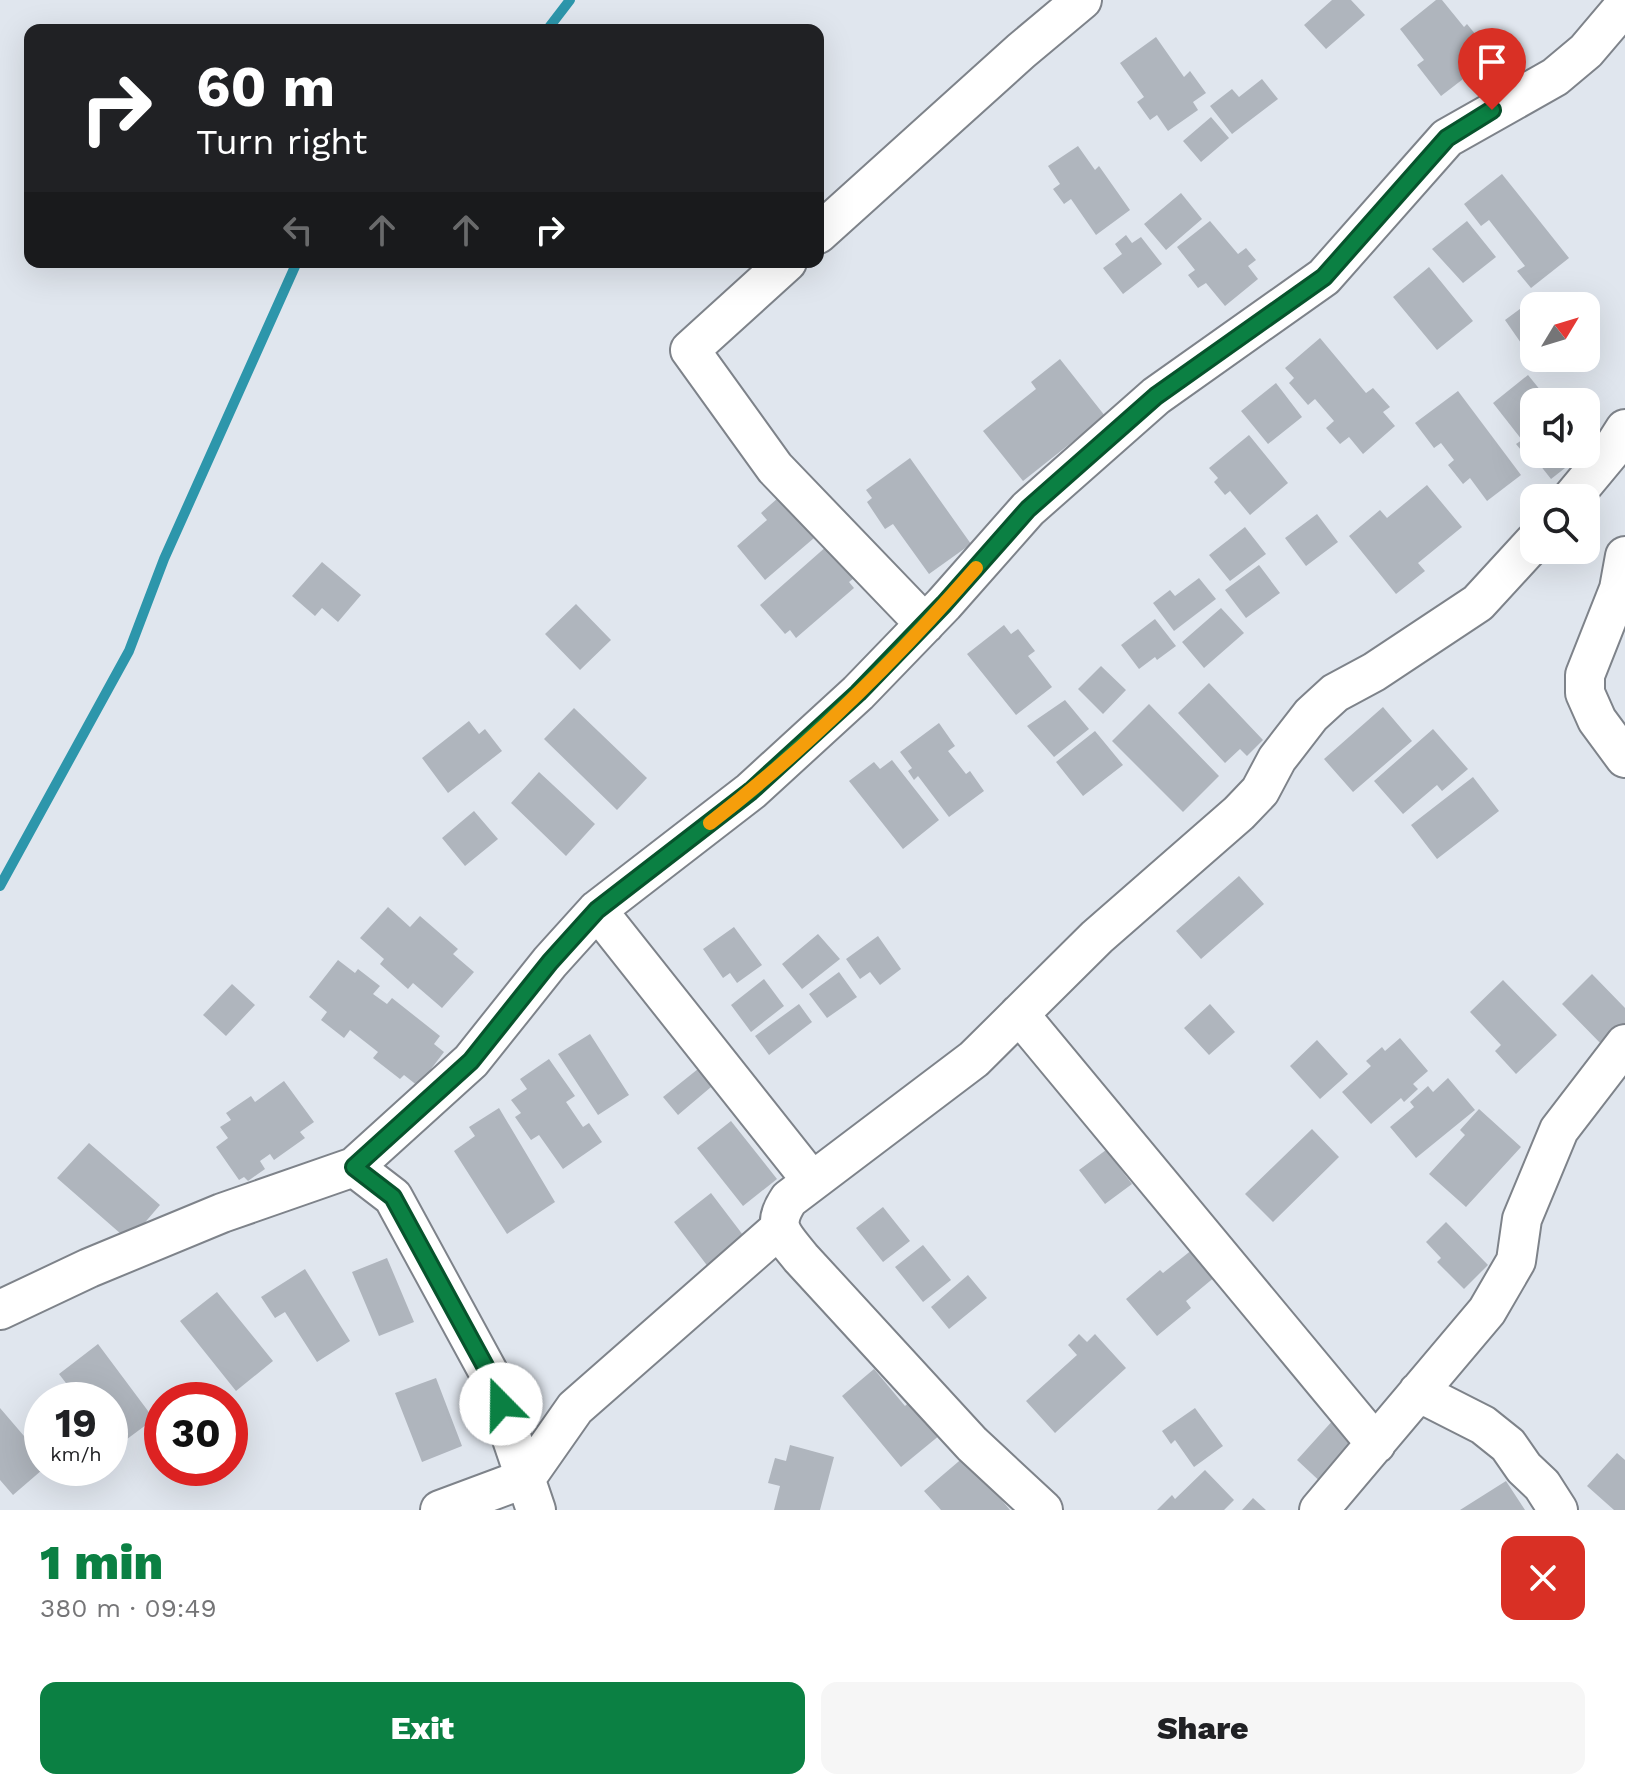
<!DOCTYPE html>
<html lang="en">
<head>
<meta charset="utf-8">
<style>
  body { margin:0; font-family:"Work Sans",sans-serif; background:#f6f6f6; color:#202124; height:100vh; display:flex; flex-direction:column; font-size:30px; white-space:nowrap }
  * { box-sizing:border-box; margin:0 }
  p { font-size:26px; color:#757577 }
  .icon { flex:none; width:44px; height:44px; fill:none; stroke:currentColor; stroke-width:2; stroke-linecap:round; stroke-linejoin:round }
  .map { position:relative; height:1510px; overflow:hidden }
  .drawer { display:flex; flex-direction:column; background:#fff; flex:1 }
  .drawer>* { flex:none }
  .top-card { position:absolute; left:24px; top:24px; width:800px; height:244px; border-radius:16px; box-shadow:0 8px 32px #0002; background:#202124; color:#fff; overflow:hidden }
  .needle { width:52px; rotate:52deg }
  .controls { position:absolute; left:1520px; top:292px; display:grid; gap:16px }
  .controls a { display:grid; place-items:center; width:80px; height:80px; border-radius:16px; background:#fff; box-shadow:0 8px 32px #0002; font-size:40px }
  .speed { position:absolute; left:24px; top:1382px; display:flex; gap:16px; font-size:40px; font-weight:700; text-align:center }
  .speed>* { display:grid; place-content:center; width:104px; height:104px; border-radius:50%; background:#fff; box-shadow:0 8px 32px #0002; line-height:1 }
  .speed small { font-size:20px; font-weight:400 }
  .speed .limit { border:12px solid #d22; background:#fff; color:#111 }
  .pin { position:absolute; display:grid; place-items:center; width:68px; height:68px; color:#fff; margin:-82px -34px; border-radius:50% 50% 50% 0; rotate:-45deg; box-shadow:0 0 8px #0007 }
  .pin .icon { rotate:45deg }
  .me { position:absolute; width:88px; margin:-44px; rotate:338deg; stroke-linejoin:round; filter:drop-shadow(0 0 6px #0008) }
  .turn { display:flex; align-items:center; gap:28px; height:168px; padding:0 40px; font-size:36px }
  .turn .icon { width:104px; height:104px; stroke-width:2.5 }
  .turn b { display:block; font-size:56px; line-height:68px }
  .lanes { display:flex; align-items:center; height:76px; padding:0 40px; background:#0003; justify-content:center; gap:40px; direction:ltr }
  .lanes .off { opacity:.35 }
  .round { display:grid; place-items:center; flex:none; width:84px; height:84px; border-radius:16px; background:#f6f6f6 }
  .headline { display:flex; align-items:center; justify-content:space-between; height:136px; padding:0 40px }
  h1 { font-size:48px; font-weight:800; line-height:60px; color:#0b8043 }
  .action { display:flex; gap:16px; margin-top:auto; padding:16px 40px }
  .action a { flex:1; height:92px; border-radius:16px; background:#0b8043; color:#fff; font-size:32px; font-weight:800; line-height:92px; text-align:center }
  .action a+a { background:#f6f6f6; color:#202124 }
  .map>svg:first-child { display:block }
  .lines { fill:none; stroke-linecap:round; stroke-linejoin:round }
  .stream { stroke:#2d96ab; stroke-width:10 }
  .building { fill:#afb5bd }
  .street-casing { stroke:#7e838a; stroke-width:42 }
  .street { stroke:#fff; stroke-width:38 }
  .route-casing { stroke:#07532c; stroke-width:20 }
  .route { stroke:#0b8043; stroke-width:14 }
  .slow { stroke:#f59e0b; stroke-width:14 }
</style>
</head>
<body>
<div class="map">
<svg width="1625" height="1510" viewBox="0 0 1625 1510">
  <rect width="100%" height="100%" fill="#e0e6ee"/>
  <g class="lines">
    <path class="stream" d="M547 30 570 0
      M0 886 129 651 164 559 297 262"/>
  </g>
  <path class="building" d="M1332 0H1351L1365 15 1326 49 1304 25Z
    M1436 0H1442L1464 27 1467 24 1493 56 1441 96 1417 65 1424 60 1400 29Z
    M1156 37 1184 77 1190 71 1206 93 1193 102 1198 110 1168 131 1157 115 1150 120 1137 102 1144 97 1120 63Z
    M1262 79 1278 99 1232 134 1210 106 1232 89 1239 97Z
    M1211 117 1229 138 1201 162 1183 141Z
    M1078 146 1095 170 1099 166 1130 210 1096 235 1071 199 1064 204 1053 189 1060 184 1048 166Z
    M1502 174 1569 258 1531 288 1517 271 1525 266 1489 220 1481 226 1464 204Z
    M1181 193 1202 219 1166 250 1144 224Z
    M1210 221 1238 254 1246 248 1256 260 1248 266 1258 279 1225 306 1206 283 1198 288 1188 275 1195 270 1177 247Z
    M1467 221 1496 257 1463 283 1432 249Z
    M1126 235 1132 243 1141 237 1162 264 1123 294 1103 268 1122 254 1115 244Z
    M1429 267 1473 321 1437 350 1393 297Z
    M1543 292 1553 306H1534V333L1521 343 1505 320Z
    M1320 338 1366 393 1373 388 1390 407 1383 412 1395 426 1363 454 1349 437 1340 444 1326 428 1334 421 1315 399 1308 405 1289 383 1294 378 1285 368Z
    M1060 359 1105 416 1023 481 983 431 1036 389 1031 382Z
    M1528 375 1550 402H1534V454H1583L1551 479 1536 460 1532 463 1516 444 1522 440 1493 403Z
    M1276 383 1302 417 1268 444 1241 411Z
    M1458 391 1521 475 1487 501 1470 478 1463 484 1448 465 1454 460 1441 443 1434 448 1415 423Z
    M1249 435 1288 483 1250 515 1230 491 1225 495 1214 482 1218 478 1209 468Z
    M910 458 971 544 929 574 893 524 885 529 867 502 872 498 866 490Z
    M1427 485 1462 527 1418 563 1425 571 1396 594 1349 536 1380 510 1387 518Z
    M778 498 790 512 798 505 821 532 765 580 737 546 767 520 761 513Z
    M1317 514 1338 542 1306 566 1285 538Z
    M1245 527 1266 554 1230 581 1209 555Z
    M836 538 864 570 849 582 854 588 796 638 790 630 785 634 760 605Z
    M322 562 361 595 338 622 322 608 315 616 292 596Z
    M1259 565 1280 593 1246 618 1225 590Z
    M1199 578 1216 599 1174 631 1153 603 1170 590 1175 596Z
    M576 604 611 640 580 670 545 634Z
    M1221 608 1244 633 1204 668 1182 642Z
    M1155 619 1176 646 1157 660 1155 657 1139 669 1121 645Z
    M1004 625 1011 634 1018 629 1035 651 1028 656 1052 687 1016 715 967 654Z
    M1101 666 1126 690 1103 714 1078 689Z
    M1209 683 1263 740 1247 756 1240 749 1225 763 1178 713Z
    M1065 700 1089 729 1054 757 1027 726Z
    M1149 704 1219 776 1183 812 1112 741Z
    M1383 707 1412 741 1353 792 1324 759Z
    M574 708 647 778 617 810 544 739Z
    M469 721 479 734 485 729 502 751 448 793 422 758Z
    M939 723 955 746 948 751 966 774 970 771 984 791 949 817 918 776 914 780 908 771 912 768 900 752Z
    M1433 729 1468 769 1442 791 1437 785 1403 814 1374 781Z
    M1095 731 1123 765 1083 796 1056 762Z
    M892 760 939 820 903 849 849 781 874 762 880 769Z
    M539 772 595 824 566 856 511 803Z
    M1473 777 1499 811 1437 859 1411 825Z
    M474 811 498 839 465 866 442 838Z
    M1239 876 1264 904 1201 959 1176 931Z
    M388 907 410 927 420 916 458 949 453 954 474 972 442 1008 413 983 408 989 380 964 384 959 360 938Z
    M734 927 762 965 737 983 730 973 723 978 703 949Z
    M818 934 840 959 802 989 782 964Z
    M878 936 901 969 880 985 870 972 860 979 846 959Z
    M338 960 355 973 358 969 380 986 373 994 387 1004 392 998 440 1036 434 1044 444 1052 418 1086 404 1075 400 1079 373 1058 378 1052 350 1030 344 1038 321 1020 327 1012 309 997Z
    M839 972 857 997 827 1018 809 994Z
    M1592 974 1625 1008V1031L1607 1050 1562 1004Z
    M764 979 784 1006 751 1032 731 1005Z
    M1503 980 1557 1035 1516 1074 1495 1051 1501 1045 1470 1012Z
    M232 984 255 1005 226 1036 203 1015Z
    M799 1004 812 1022 769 1055 755 1036Z
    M1210 1004 1235 1032 1209 1055 1184 1028Z
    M590 1034 629 1095 598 1115 558 1054Z
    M1400 1038 1428 1071 1413 1084 1418 1089 1404 1102 1401 1098 1371 1124 1342 1092 1371 1066 1366 1061 1382 1047 1385 1051Z
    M1317 1040 1348 1074 1320 1099 1290 1066Z
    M549 1059 575 1096 566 1102 583 1127 589 1123 602 1142 563 1169 539 1135 531 1140 515 1117 521 1113 511 1100 527 1089 520 1079Z
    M698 1069 711 1087 678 1115 663 1097Z
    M1448 1078 1475 1110 1416 1158 1390 1127 1414 1107 1410 1102 1428 1086 1433 1092Z
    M284 1081 314 1122 300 1132 305 1138 274 1160 270 1154 260 1161 265 1169 248 1181 244 1177 239 1180 216 1147 228 1138 220 1127 231 1120 226 1113 251 1096 255 1102Z
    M499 1108 555 1202 507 1234 454 1151 475 1136 469 1127Z
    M1479 1109 1521 1147 1466 1207 1429 1174 1465 1135 1460 1130Z
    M731 1121 777 1179 743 1206 697 1148Z
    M1312 1129 1339 1157 1273 1222 1245 1194Z
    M89 1143 160 1205 129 1241 57 1178Z
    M1106 1150 1132 1184 1105 1204 1079 1170Z
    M711 1193 746 1239 709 1268 674 1222Z
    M883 1207 910 1241 883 1262 856 1228Z
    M1446 1222 1488 1265 1464 1289 1437 1262 1441 1258 1426 1242Z
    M923 1245 951 1280 923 1302 895 1267Z
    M1193 1249 1216 1276 1186 1301 1191 1308 1157 1336 1126 1299 1160 1270 1163 1273Z
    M387 1258 414 1322 379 1336 352 1272Z
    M305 1269 350 1341 317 1362 285 1312 275 1318 261 1297Z
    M968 1275 987 1298 949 1329 931 1307Z
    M217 1292 273 1361 236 1391 180 1321Z
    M1079 1334 1087 1342 1095 1334 1126 1368 1055 1433 1026 1401 1077 1355 1068 1345Z
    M98 1344 154 1419 115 1448 110 1441V1400H79L59 1374Z
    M874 1369 905 1406 911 1400 940 1435 901 1467 842 1396Z
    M436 1378 462 1446 422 1462 395 1393Z
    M0 1408 42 1457V1470L13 1495 0 1480Z
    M1195 1408 1223 1446 1194 1467 1175 1440 1171 1444 1162 1431Z
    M1335 1418 1364 1444 1326 1487 1297 1460Z
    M790 1445 834 1457 820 1510H774L780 1486 768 1483 775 1458 786 1461Z
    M1617 1453 1625 1460V1510H1614L1587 1486Z
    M965 1456 1010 1510H941L924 1491Z
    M1205 1470 1234 1500 1224 1510H1157L1172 1495 1175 1499Z
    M1506 1481 1525 1510H1460Z
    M1253 1498 1266 1510H1242Z"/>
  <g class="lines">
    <defs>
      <path id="street" d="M818 234 1021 51 1082 0
        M787 262 690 350 775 468 925 624
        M1572 498 1611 451 1625 429
        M1625 556 1619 589 1585 675V693L1597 720 1625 758
        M597 910 812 1181
        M1019 1014 1376 1444
        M354 1167 393 1197 491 1377 536 1510
        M0 1310 89 1268 222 1213 354 1167 471 1061 550 962 597 910 751 791 858 693 944 604 1028 509 1156 396 1324 277 1447 138 1555 77 1586 51 1625 5
        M1418 1392 1483 1425 1508 1445 1524 1468 1542 1485 1558 1510
        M440 1510 526 1478 575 1408 779 1229
        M1043 1510 972 1444 801 1258C783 1235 770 1227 789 1199L974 1059 1097 937 1239 813 1260 791 1277 759 1311 715 1335 693 1374 672 1478 603 1534 542
        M1319 1510 1487 1311 1516 1261 1522 1219 1559 1130 1625 1044"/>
    </defs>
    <use href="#street" class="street-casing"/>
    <use href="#street" class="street"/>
  </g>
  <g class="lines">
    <defs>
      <path id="route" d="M501 1404 491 1377 393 1197 354 1167 471 1061 550 962 597 910 751 791 858 693 944 604 1028 509 1156 396 1324 277 1447 138 1492 110"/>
    </defs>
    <use href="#route" class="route-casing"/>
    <use href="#route" class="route"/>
    <path class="slow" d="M710 823C807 748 896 660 976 568"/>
  </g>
</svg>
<div class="controls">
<a><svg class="needle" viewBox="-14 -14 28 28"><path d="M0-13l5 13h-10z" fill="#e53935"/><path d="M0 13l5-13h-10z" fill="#757577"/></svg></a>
<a><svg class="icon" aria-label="sound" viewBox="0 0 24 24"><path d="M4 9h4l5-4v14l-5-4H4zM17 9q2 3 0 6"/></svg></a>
<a><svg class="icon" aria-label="search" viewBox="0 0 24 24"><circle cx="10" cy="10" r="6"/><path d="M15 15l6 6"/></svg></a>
</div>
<div class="speed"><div>19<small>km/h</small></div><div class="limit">30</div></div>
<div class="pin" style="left:1492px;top:110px;background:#d93025"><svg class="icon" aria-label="arrive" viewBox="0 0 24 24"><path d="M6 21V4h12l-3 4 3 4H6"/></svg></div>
<svg class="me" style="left:501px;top:1404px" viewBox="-20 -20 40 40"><circle r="19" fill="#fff"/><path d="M0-13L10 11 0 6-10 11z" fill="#0b8043"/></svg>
<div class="top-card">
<div class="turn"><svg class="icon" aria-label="right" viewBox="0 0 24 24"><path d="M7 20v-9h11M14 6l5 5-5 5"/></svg><div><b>60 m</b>Turn right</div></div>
<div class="lanes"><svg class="icon off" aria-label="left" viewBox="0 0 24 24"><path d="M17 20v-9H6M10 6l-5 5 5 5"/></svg><svg class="icon off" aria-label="ahead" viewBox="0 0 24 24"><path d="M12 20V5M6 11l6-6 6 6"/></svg><svg class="icon off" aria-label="ahead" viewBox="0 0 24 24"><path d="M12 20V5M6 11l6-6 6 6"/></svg><svg class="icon" aria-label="right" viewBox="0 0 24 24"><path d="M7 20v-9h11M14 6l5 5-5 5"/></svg></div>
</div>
</div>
<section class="drawer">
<div class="headline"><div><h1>1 min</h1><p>380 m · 09:49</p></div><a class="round" style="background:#d93025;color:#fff"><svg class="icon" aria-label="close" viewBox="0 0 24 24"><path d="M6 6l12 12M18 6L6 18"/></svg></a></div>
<div class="action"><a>Exit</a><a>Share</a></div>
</section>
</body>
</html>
